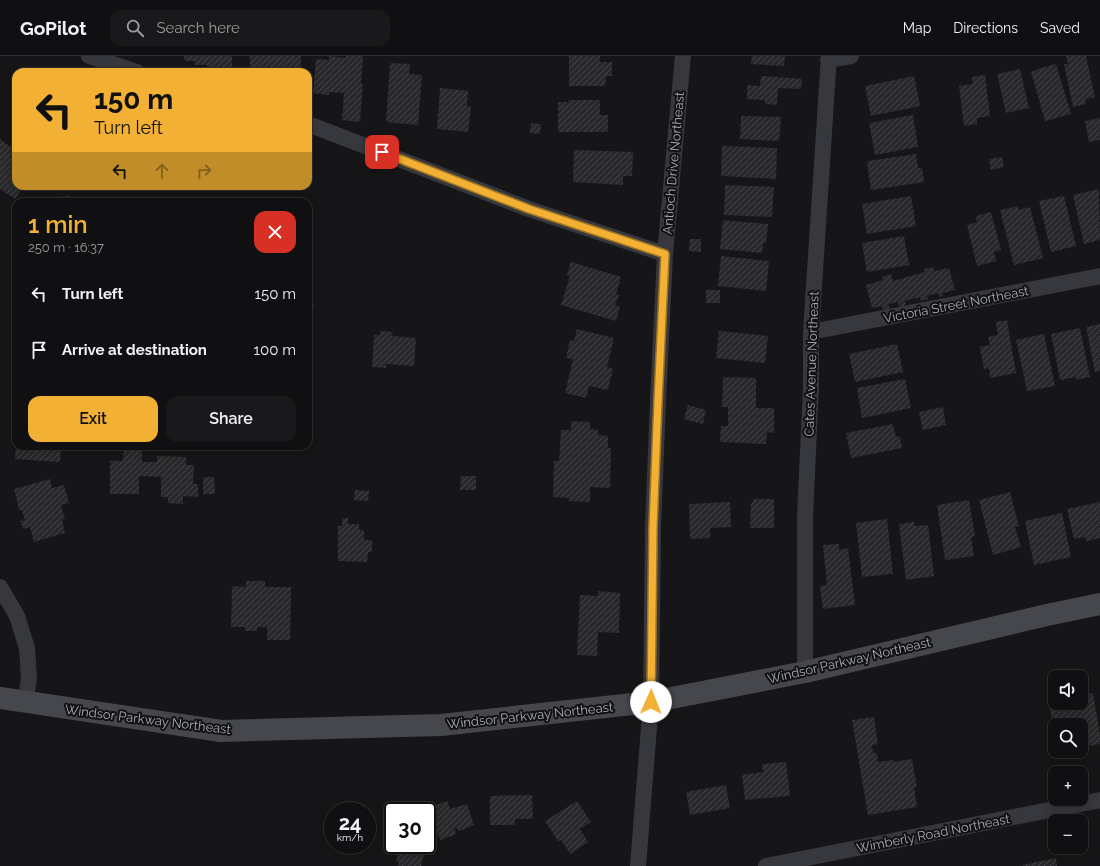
<!DOCTYPE html>
<html lang="en">
<head>
<meta charset="utf-8">
<style>
  body { margin:0; font-family:Raleway,sans-serif; background:#19191b; color:#f1f3f6; height:100vh; display:flex; flex-direction:column; font-size:15px; white-space:nowrap }
  * { box-sizing:border-box; margin:0 }
  p { font-size:13px; color:#9c9d9f }
  .icon { flex:none; width:22px; height:22px; fill:none; stroke:currentColor; stroke-width:2; stroke-linecap:round; stroke-linejoin:round }
  .map { position:relative; flex:1; overflow:hidden }
  .details { position:absolute; left:12px; top:142px; width:300px; height:252px; display:flex; flex-direction:column; background:#101012; border-radius:12px; box-shadow:0 2px 10px #0003,0 0 0 1px #303032 }
  .details>* { flex:none }
  .hud { position:absolute; left:12px; top:12px; width:300px; height:122px; border-radius:12px; box-shadow:0 2px 10px #0003,0 0 0 1px #303032; background:#f2b134; color:#111; overflow:hidden }
  .tools { position:absolute; left:1048px; top:614px; display:grid; gap:8px }
  .tools a { display:grid; place-items:center; width:40px; height:40px; border-radius:8px; background:#101012; box-shadow:0 2px 10px #0003,0 0 0 1px #303032; font-size:20px }
  .speed { position:absolute; left:324px; top:746px; display:flex; gap:8px; font-size:20px; font-weight:700; text-align:center }
  .speed>* { display:grid; place-content:center; width:52px; height:52px; border-radius:50%; background:#101012; box-shadow:0 2px 10px #0003,0 0 0 1px #303032; line-height:1 }
  .speed small { font-size:10px; font-weight:400 }
  .speed .limit { border:2px solid #111; border-radius:6px; background:#fff; color:#111 }
  .pin { position:absolute; display:grid; place-items:center; width:34px; height:34px; color:#fff; margin:-17px; border-radius:8px; box-shadow:0 2px 6px #0006 }
  .me { position:absolute; width:44px; margin:-22px; rotate:1deg; stroke-linejoin:round; filter:drop-shadow(0 0 3px #0008) }
  .turn { display:flex; align-items:center; gap:14px; height:84px; padding:0 16px; font-size:18px }
  .turn .icon { width:52px; height:52px; stroke-width:2.5 }
  .turn b { display:block; font-size:28px; line-height:34px }
  .lanes { display:flex; align-items:center; height:38px; padding:0 16px; background:#0003; justify-content:center; gap:20px; direction:ltr }
  .lanes .off { opacity:.35 }
  .round { display:grid; place-items:center; flex:none; width:42px; height:42px; border-radius:12px; background:#19191b }
  .summary { display:flex; align-items:center; justify-content:space-between; height:68px; padding:0 16px }
  h1 { font-size:24px; font-weight:600; line-height:30px; color:#f2b134 }
  .cta { display:flex; gap:8px; margin-top:auto; padding:8px 16px }
  .cta a { flex:1; height:46px; border-radius:12px; background:#f2b134; color:#111; font-size:16px; font-weight:600; line-height:46px; text-align:center }
  .cta a+a { background:#19191b; color:#f1f3f6 }
  ul { padding:0; list-style:none }
  li { display:flex; align-items:center; gap:12px; height:56px; padding:0 16px }
  li div { flex:1 }
  li b { display:block; font-size:15px }
  li em { font-style:normal }
  header { display:flex; align-items:center; gap:24px; box-sizing:border-box; height:56px; padding:0 20px; background:#101012; border-bottom:1px solid #303032 }
  header strong { font-size:19px }
  nav { display:flex; gap:22px; margin-inline-start:auto; font-size:14px }
  .search { width:280px; height:36px; background:#19191b; display:flex; align-items:center; gap:10px; box-sizing:border-box; padding:0 14px; border-radius:12px; color:#9c9d9f; font-size:15px }
  .map>svg:first-child { display:block }
  .building { fill:url(#building-hatch) }
  .lines { fill:none; stroke-linecap:round; stroke-linejoin:round }
  .street { stroke:#37383d; stroke-width:16 }
  .secondary { stroke:#45474d; stroke-width:22 }
  .route-casing { stroke:#9d7322; stroke-width:10 }
  .route { stroke:#f2b134; stroke-width:7 }
  .labels { text-anchor:middle; stroke-width:4; stroke-linejoin:round; paint-order:stroke }
  .street-label { font-size:13px; fill:#a8adb8; stroke:#111113 }
</style>
</head>
<body>
<header>
<strong>GoPilot</strong>
<div class="search"><svg class="icon" aria-label="search" viewBox="0 0 24 24"><circle cx="10" cy="10" r="6"/><path d="M15 15l6 6"/></svg>Search here</div>
<nav><a>Map</a><a>Directions</a><a>Saved</a></nav>
</header>
<div class="map">
<svg width="1100" height="810" viewBox="0 0 1100 810">
  <defs>
    <pattern id="building-hatch" width="6" height="6" patternUnits="userSpaceOnUse"><rect width="6" height="6" fill="#29292c"/><path d="M-1 1l2-2M0 6l6-6M5 7l2-2" fill="none" stroke="#454548"/></pattern>
  </defs>
  <rect width="100%" height="100%" fill="#161618"/>
  <path class="building" d="M184 0H232V15H216V13L207 14V9H195V5H185Z
    M250 0H301V16H250Z
    M329 0 345 2 346 0H363L361 28H363L360 66 342 64 344 37 329 36V39L313 37 316 3 329 4Z
    M569 0H600V6H612V20H606L605 30H569Z
    M752 0H785L784 10 751 8Z
    M1066 0H1086L1095 41 1085 43 1086 48 1073 51 1064 8H1068Z
    M390 7 410 8 409 18 422 19 418 69 386 66Z
    M1056 8 1071 58 1045 65 1031 16 1037 14V13Z
    M1020 13 1029 52 1006 57 997 18Z
    M985 19 990 60 977 62V68L964 70 959 30 973 28 972 21Z
    M761 20 802 23 801 33 778 32 777 49 765 48V44L747 43V29L760 30Z
    M914 20 920 50 871 60 865 30Z
    M440 32 468 35 467 50 471 51 468 76 437 73Z
    M569 44H600V59H608V76H558V46H568Z
    M913 59 918 91 875 99 869 67Z
    M741 60 781 61 779 85 740 83Z
    M1100 62V84L1089 86 1085 65Z
    M531 67 541 68 540 78 530 77Z
    M0 83 16 95V130H24L15 143 0 133Z
    M722 90 777 92 776 123 721 120Z
    M574 94 633 96 632 120H623V129L573 126Z
    M916 98 918 112H922L924 126 871 134 867 105Z
    M1002 101 1004 111 991 114 989 103Z
    M725 129 774 131 772 161 724 159Z
    M1099 133 1100 184 1084 188 1073 139Z
    M69 139 71 146H44Z
    M911 140 916 170 867 178 862 148Z
    M1064 140 1076 190 1051 196 1039 145Z
    M1018 150 1019 154 1030 151 1043 202 1014 209 1000 154Z
    M991 156 1001 194 994 196 996 205 977 210 967 169 977 166 976 160Z
    M723 164 768 168 766 187H763L762 197 720 193Z
    M904 180 909 209 867 216 862 187Z
    M690 183H701V196L689 195Z
    M721 200 769 205 766 235 718 230Z
    M571 206 621 221 616 238 619 239 615 249 620 251 616 265 561 249 570 220 567 219Z
    M933 211 934 215 949 212 955 234 943 237V240L939 241 938 237 927 240 928 243 921 245 920 241 905 245 906 249 899 251 898 246 888 248 890 252 883 254 882 250 872 252 866 229 883 224 882 221 891 218 893 225 925 216 924 213Z
    M706 234H720V247H706Z
    M308 246 314 247 309 276H308Z
    M1007 264 1016 317 990 322 989 312 984 313 980 291 990 289 988 281 998 279 996 266Z
    M1100 268V315L1095 316 1086 271Z
    M1080 272 1090 321 1076 324V321L1060 324 1051 278Z
    M577 273 614 282 607 311 613 313 608 334 589 330 586 342 565 337 573 303 566 302 570 284 574 285Z
    M380 275 393 276 392 280 416 282 414 310 386 308V312L372 311 374 279H380Z
    M719 275 768 280 765 307 716 302Z
    M1044 278 1055 330 1027 335 1016 284Z
    M897 288 903 316 855 326 849 298Z
    M723 321 756 322V352H774V377L767 376 766 388 720 386 721 370H728V351H722Z
    M905 323 911 352 862 362 857 332Z
    M688 349 706 354 703 368 684 363Z
    M943 351 946 369 923 374 919 356Z
    M571 365 590 366V373L598 374V379L608 380V392H611L610 432 590 431V446L569 445V442L553 441 554 405H559L561 374H571Z
    M893 368 896 381 900 380 902 392 851 402 846 377Z
    M16 390H61L60 406 15 403Z
    M124 390H142V406H157V400L186 401V409H194L193 428H198V441L183 440V448L168 447V441H161V421L139 420V438H110V405H123Z
    M461 420H476V434H460Z
    M203 421H214L215 438H203Z
    M50 423 52 432 64 429 69 447 61 449 65 463 62 464 65 477 34 486 30 471 23 473 20 465 25 464 22 454H19L14 433Z
    M355 434 369 435 368 445 354 444Z
    M1010 436 1019 470 1015 471 1021 491 993 499 979 444Z
    M753 443H774V472H750L751 447H753Z
    M969 444 975 480 971 481 974 500 945 504 937 449Z
    M730 446 731 471 710 472V482L690 483 689 448Z
    M1100 446V482L1086 485 1085 481 1074 483 1067 453Z
    M1062 457 1071 501 1034 509 1025 465Z
    M342 462H348V468H359V474H364V484H372V496H368L367 506 338 505V470H342Z
    M887 463 893 518 862 521 856 467Z
    M914 466 915 470 928 469 934 520 906 524 899 468Z
    M839 488V494L848 492 855 549 823 553 820 530 827 529 823 489Z
    M246 525H265V531H291L290 584H267V571H257V575H245V571H231L232 530 246 531Z
    M598 535 620 537 619 577 598 576 597 600 577 599 580 539 598 540Z
    M1076 618V621H1062V620Z
    M1093 637 1100 679V688L1081 691V669H1055V681H1054L1050 652 1058 651V647H1081V639Z
    M874 661 878 688 872 689 873 697H877L878 706 893 704 894 706 912 703 917 731H914L917 751 868 759 852 664Z
    M786 706 790 740 745 744 742 719 763 716 762 708Z
    M726 729 730 752 690 759 686 736Z
    M532 739 533 763H515V769H490V740Z
    M447 745 450 753 467 748 474 769 459 775 457 772 454 773 456 778 440 784 428 752Z
    M577 745 591 766 580 773 588 786 570 798 561 784 558 785 545 765Z
    M400 789H426L421 810H398L399 806 396 805Z
    M1056 802 1057 810H1023V809Z"/>
  <g class="lines">
    <path class="street" d="M89 0 137 16
      M828 4 851 0
      M308 68 529 153 665 198
      M811 276 1100 220
      M0 531 17 560 27 592 29 623 25 647
      M805 616V460L811 331V276L829 0
      M638 810 651 646 653 471 658 345 665 198 683 0
      M766 810 1100 744"/>
    <path class="secondary" d="M0 642 221 675 441 669 651 646 805 616 1047 559 1100 548"/>
  </g>
  <g class="lines">
    <defs>
      <path id="route" d="M382 96 529 153 665 198 658 345 653 471 651 646"/>
    </defs>
    <use href="#route" class="route-casing"/>
    <use href="#route" class="route"/>
  </g>
  <g class="labels">
    <g class="street-label">
      <text transform="translate(673 107) rotate(-85)" y="5">Antioch Drive Northeast</text>
      <text transform="translate(956 248) rotate(-11)" y="5">Victoria Street Northeast</text>
      <text transform="translate(811 308) rotate(-88)" y="5">Cates Avenue Northeast</text>
      <text transform="translate(849 604) rotate(-13)" y="5">Windsor Parkway Northeast</text>
      <text transform="translate(530 659) rotate(-6)" y="5">Windsor Parkway Northeast</text>
      <text transform="translate(148 663) rotate(7)" y="5">Windsor Parkway Northeast</text>
      <text transform="translate(933 777) rotate(-11)" y="5">Wimberly Road Northeast</text>
    </g>
  </g>
</svg>
<div class="tools">
<a><svg class="icon" aria-label="sound" viewBox="0 0 24 24"><path d="M4 9h4l5-4v14l-5-4H4zM17 9q2 3 0 6"/></svg></a>
<a><svg class="icon" aria-label="search" viewBox="0 0 24 24"><circle cx="10" cy="10" r="6"/><path d="M15 15l6 6"/></svg></a>
<a>+</a>
<a>−</a>
</div>
<div class="speed"><div>24<small>km/h</small></div><div class="limit">30</div></div>
<div class="pin" style="left:382px;top:96px;background:#d93025"><svg class="icon" aria-label="arrive" viewBox="0 0 24 24"><path d="M6 21V4h12l-3 4 3 4H6"/></svg></div>
<svg class="me" style="left:651px;top:646px" viewBox="-20 -20 40 40"><circle r="19" fill="#fff"/><path d="M0-13L10 11 0 6-10 11z" fill="#f2b134"/></svg>
<div class="hud">
<div class="turn"><svg class="icon" aria-label="left" viewBox="0 0 24 24"><path d="M17 20v-9H6M10 6l-5 5 5 5"/></svg><div><b>150 m</b>Turn left</div></div>
<div class="lanes"><svg class="icon" aria-label="left" viewBox="0 0 24 24"><path d="M17 20v-9H6M10 6l-5 5 5 5"/></svg><svg class="icon off" aria-label="ahead" viewBox="0 0 24 24"><path d="M12 20V5M6 11l6-6 6 6"/></svg><svg class="icon off" aria-label="right" viewBox="0 0 24 24"><path d="M7 20v-9h11M14 6l5 5-5 5"/></svg></div>
</div>
<section class="details">
<div class="summary"><div><h1>1 min</h1><p>250 m · 16:37</p></div><a class="round" style="background:#d93025;color:#fff"><svg class="icon" aria-label="close" viewBox="0 0 24 24"><path d="M6 6l12 12M18 6L6 18"/></svg></a></div>
<ul>
<li><svg class="icon" aria-label="left" viewBox="0 0 24 24"><path d="M17 20v-9H6M10 6l-5 5 5 5"/></svg><div><b>Turn left</b></div><em>150 m</em></li>
<li><svg class="icon" aria-label="arrive" viewBox="0 0 24 24"><path d="M6 21V4h12l-3 4 3 4H6"/></svg><div><b>Arrive at destination</b></div><em>100 m</em></li>
</ul>
<div class="cta"><a>Exit</a><a>Share</a></div>
</section>
</div>
</body>
</html>
